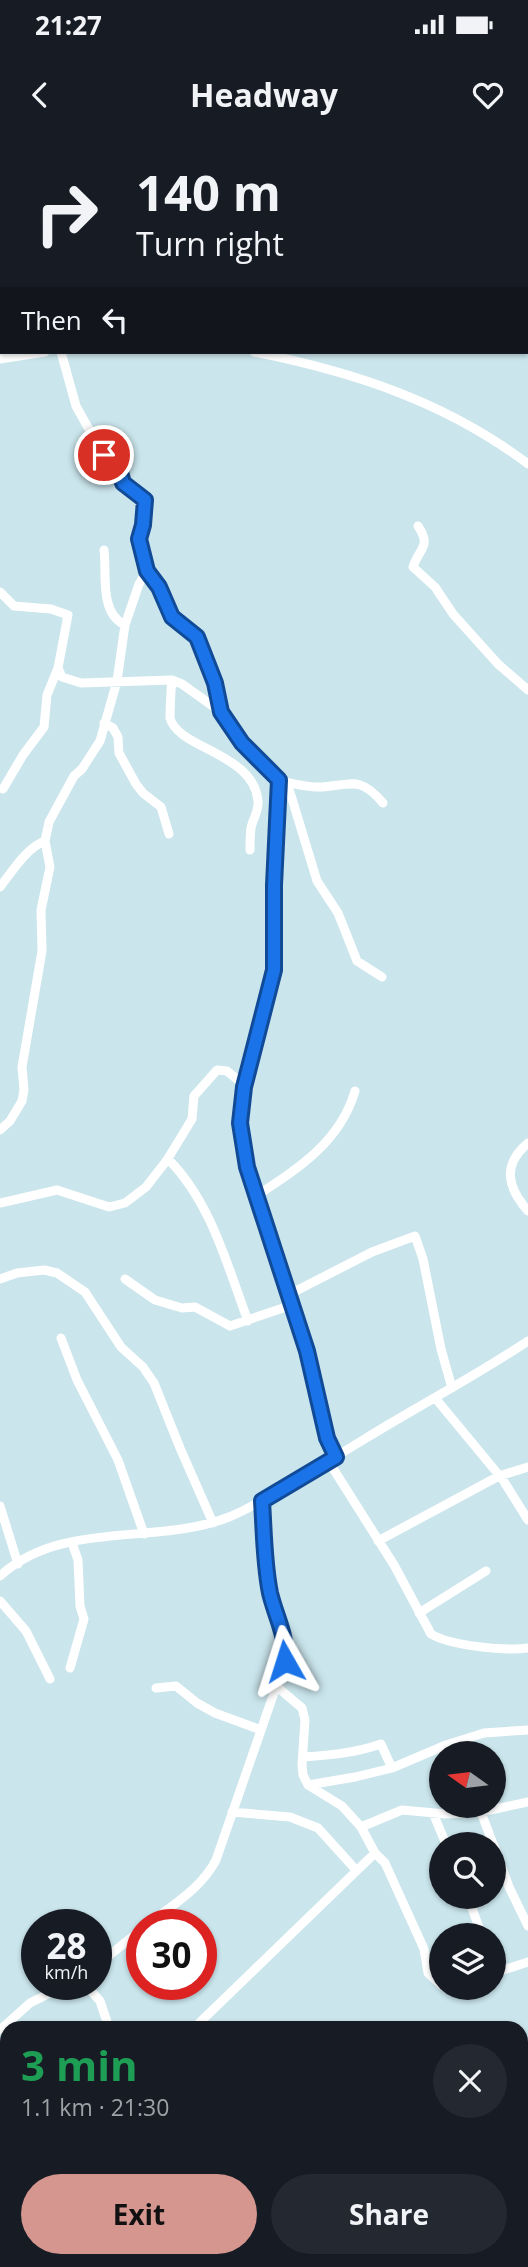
<!DOCTYPE html>
<html lang="en">
<head>
<meta charset="utf-8">
<style>
  body { margin:0; font-family:"Open Sans",sans-serif; background:#242831; color:#f1f3f6; height:100vh; display:flex; flex-direction:column; font-size:26px; white-space:nowrap }
  * { box-sizing:border-box; margin:0 }
  p { font-size:23px; color:#9ea1a6 }
  .icon { flex:none; width:38px; height:38px; fill:none; stroke:currentColor; stroke-width:2; stroke-linecap:round; stroke-linejoin:round }
  .map { position:relative; flex:1; overflow:hidden }
  .sheet { position:absolute; left:0px; top:1881px; width:528px; height:247px; display:flex; flex-direction:column; background:#171b24; border-radius:21px 21px 0 0; box-shadow:0 2px 5px #0004 }
  .sheet>* { flex:none }
  .hud { position:absolute; left:0px; top:0px; width:528px; height:214px; box-shadow:0 2px 5px #0004; background:#171b24; color:#f1f3f6; overflow:hidden }
  .needle { width:46px; rotate:284deg }
  .fabs { position:absolute; left:429px; top:1601px; display:grid; gap:14px }
  .fabs a { display:grid; place-items:center; width:77px; height:77px; border-radius:50%; background:#171b24; box-shadow:0 2px 5px #0004; font-size:35px }
  .speed { position:absolute; left:21px; top:1769px; display:flex; gap:14px; font-size:35px; font-weight:700; text-align:center }
  .speed>* { display:grid; place-content:center; width:91px; height:91px; border-radius:50%; background:#171b24; box-shadow:0 2px 5px #0004; line-height:1 }
  .speed small { font-size:18px; font-weight:400 }
  .speed .limit { border:10px solid #d22; background:#fff; color:#111 }
  .pin { position:absolute; display:grid; place-items:center; width:60px; height:60px; color:#fff; margin:-30px; border:4px solid #fff; border-radius:50%; box-shadow:0 2px 7px #0007 }
  .me { position:absolute; width:77px; margin:-38px; rotate:354deg; stroke-linejoin:round; filter:drop-shadow(0 0 5px #0008) }
  .turn { display:flex; align-items:center; gap:24px; height:147px; padding:0 21px; font-size:32px }
  .turn .icon { width:91px; height:91px; stroke-width:2.5 }
  .turn b { display:block; font-size:49px; line-height:60px }
  .then { display:flex; align-items:center; height:66px; padding:0 21px; background:#0003; gap:14px; font-size:26px }
  .round { display:grid; place-items:center; flex:none; width:74px; height:74px; border-radius:37px; background:#242831 }
  .overview { display:flex; align-items:center; justify-content:space-between; height:119px; padding:0 21px }
  h1 { font-size:42px; font-weight:700; line-height:52px; color:#1e9e55 }
  .primary-button { display:flex; gap:14px; margin-top:auto; padding:14px 21px }
  .primary-button a { flex:1; height:80px; border-radius:42px; background:#d5968f; color:#111; font-size:28px; font-weight:700; line-height:80px; text-align:center }
  .primary-button a+a { background:#242831; color:#f1f3f6 }
  .status { display:flex; justify-content:space-between; align-items:center; height:49px; padding:0 35px; background:#171b24; direction:ltr }
  .status svg { height:19px; fill:currentColor }
  header { display:flex; justify-content:space-between; align-items:center; height:91px; padding:0 21px; background:#171b24; font-size:32px; font-weight:700 }
  .map>svg:first-child { display:block }
  .lines { fill:none; stroke-linecap:round; stroke-linejoin:round }
  .minor { stroke:#fff; stroke-width:9 }
  .route-casing { stroke:#114b97; stroke-width:18 }
  .route { stroke:#1a73e8; stroke-width:12 }
</style>
</head>
<body>
<div class="status"><b>21:27</b><svg viewBox="0 0 49 12"><path d="M0 12V9h3v3zM5 12V6h3v6zM10 12V3h3v9zM15 12V0h3v12zM26 1h20v11H26zM47 4h2v5h-2z"/></svg></div>
<header><svg class="icon" aria-label="back" viewBox="0 0 24 24"><path d="M15 5l-7 7 7 7"/></svg>Headway<svg class="icon" aria-label="heart" viewBox="0 0 24 24"><path d="M12 20l-8-8c-3-5 5-10 8-4 3-6 11-1 8 4z"/></svg></header>
<div class="map">
<svg width="528" height="2127" viewBox="0 0 528 2127">
  <rect width="100%" height="100%" fill="#cae5ec"/>
  <g class="lines">
    <path class="minor" d="M342 0 343 2
      M101 2V0
      M0 158 2 160
      M61 212 76 266 110 327 120 332 123 343 145 360 143 385 139 399 147 431 159 447 172 477 196 497 215 543 221 572
      M254 212C354 232 446 262 528 324
      M0 219 45 212
      M418 386C432 407 419 408 413 427L435 447 453 474 498 524 528 550
      M104 410C107 434 99 473 125 485
      M0 452 14 466 51 469 68 475 58 528 62 537 81 543 172 540 182 544 221 572 242 602 279 640 274 745V830L244 947 240 983 247 1027 307 1211 327 1298 336 1317
      M172 540C171 544 170 575 170 578 178 609 254 613 258 661 259 670 253 679 251 688 250 695 250 702 250 710
      M104 583 113 588 118 597 119 613 136 644 143 653 161 667 169 694
      M279 640 284 642 290 652 317 741 338 773 357 821 382 837
      M284 642C297 644 310 648 323 647 353 644 361 637 383 663
      M3 649 23 615 44 587 47 555 58 528
      M0 747C11 733 27 707 45 701
      M0 990 10 981 22 961 24 950 22 927 42 811 41 770 50 727 45 701 49 682 74 636 82 629 100 601 117 541 125 485 139 444 147 431
      M528 1003C502 1025 507 1047 528 1071
      M168 1019C211 1062 227 1125 248 1181
      M256 1056C299 1028 340 1002 355 951
      M0 1063 57 1050 109 1067 125 1063 146 1047 167 1020 192 979 194 956 217 930 227 931 244 945
      M0 1139 17 1133 44 1130 57 1133 85 1152 121 1207 143 1227 154 1243 180 1308 213 1383
      M125 1139 155 1160 182 1168 195 1167 230 1186 292 1165
      M288 1155 372 1112 415 1096 423 1119 441 1209 452 1248
      M61 1198 77 1240 118 1320 144 1394
      M436 1259 503 1340 528 1380
      M329 1322 394 1425 431 1494C451 1506 505 1511 528 1508
      M0 1366 18 1424
      M378 1401 499 1336 528 1327
      M0 1436C62 1379 157 1406 229 1377 250 1369 267 1357 285 1346 312 1331 337 1316 363 1300 418 1266 474 1237 528 1201
      M0 1461 26 1491 50 1539
      M419 1473 486 1431
      M70 1528 84 1479 80 1466 78 1420 72 1403
      M276 1546 302 1568 305 1580 302 1625 303 1635 308 1645 342 1666 361 1687 375 1713 385 1723 424 1809 428 1833 441 1845
      M156 1548 176 1546 197 1563 215 1573 261 1590
      M303 1617C331 1615 355 1613 381 1604L392 1628
      M308 1645 355 1637 392 1628 446 1605 484 1593 528 1590
      M232 1672 290 1677 318 1688 356 1730
      M481 1672 493 1704
      M433 1673 446 1704
      M361 1687 402 1670 446 1674 481 1672 528 1662
      M494 1705 509 1747 528 1786
      M468 1757 482 1796
      M147 1785C172 1765 201 1749 216 1720L285 1521C287 1495 276 1478 270 1453 264 1423 264 1392 262 1361
      M96 1826 142 1789
      M494 1833 528 1822
      M85 1844 100 1861 109 1888
      M194 1888 375 1713
      M0 1890 30 1863 68 1844"/>
  </g>
  <g class="lines">
    <defs>
      <path id="route" d="M104 315 111 328 120 332 123 343 145 360 143 385 139 399 147 431 159 447 172 477 197 497 215 543 221 572 242 603 279 640 274 745V830L244 947 240 983 247 1027 307 1211 327 1298 336 1317 262 1361C264 1392 264 1423 270 1453 276 1478 287 1495 285 1521"/>
    </defs>
    <use href="#route" class="route-casing"/>
    <use href="#route" class="route"/>
  </g>
</svg>
<div class="fabs">
<a><svg class="needle" viewBox="-14 -14 28 28"><path d="M0-13l5 13h-10z" fill="#e53935"/><path d="M0 13l5-13h-10z" fill="#9ea1a6"/></svg></a>
<a><svg class="icon" aria-label="search" viewBox="0 0 24 24"><circle cx="10" cy="10" r="6"/><path d="M15 15l6 6"/></svg></a>
<a><svg class="icon" aria-label="layers" viewBox="0 0 24 24"><path d="M12 4l9 5-9 5-9-5zM3 14l9 5 9-5"/></svg></a>
</div>
<div class="speed"><div>28<small>km/h</small></div><div class="limit">30</div></div>
<div class="pin" style="left:104px;top:315px;background:#d93025"><svg class="icon" aria-label="arrive" viewBox="0 0 24 24"><path d="M6 21V4h12l-3 4 3 4H6"/></svg></div>
<svg class="me" style="left:285px;top:1521px" viewBox="-20 -20 40 40"><path d="M0-17L14 15 0 8-14 15z" fill="#1a73e8" stroke="#fff" stroke-width="4"/></svg>
<div class="hud">
<div class="turn"><svg class="icon" aria-label="right" viewBox="0 0 24 24"><path d="M7 20v-9h11M14 6l5 5-5 5"/></svg><div><b>140 m</b>Turn right</div></div>
<div class="then">Then<svg class="icon" aria-label="left" viewBox="0 0 24 24"><path d="M17 20v-9H6M10 6l-5 5 5 5"/></svg></div>
</div>
<section class="sheet">
<div class="overview"><div><h1>3 min</h1><p>1.1 km · 21:30</p></div><a class="round"><svg class="icon" aria-label="close" viewBox="0 0 24 24"><path d="M6 6l12 12M18 6L6 18"/></svg></a></div>
<div class="primary-button"><a>Exit</a><a>Share</a></div>
</section>
</div>
</body>
</html>
